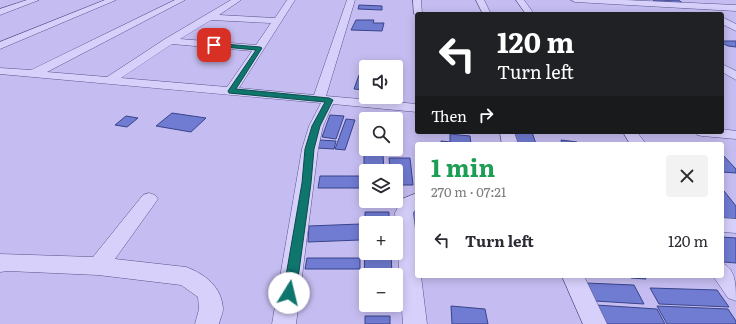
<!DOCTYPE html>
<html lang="en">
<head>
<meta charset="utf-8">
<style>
  body { margin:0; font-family:Literata,serif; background:#f2f2f3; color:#2b2b33; height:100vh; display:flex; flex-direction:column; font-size:15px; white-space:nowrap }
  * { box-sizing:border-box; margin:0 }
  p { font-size:13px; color:#7c7c81 }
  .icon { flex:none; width:22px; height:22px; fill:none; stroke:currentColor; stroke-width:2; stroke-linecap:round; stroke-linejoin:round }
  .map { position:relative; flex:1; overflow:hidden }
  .panel { position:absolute; left:415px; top:142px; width:309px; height:136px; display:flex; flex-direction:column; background:#fff; border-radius:4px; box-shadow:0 2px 10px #0003 }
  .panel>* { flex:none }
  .guide { position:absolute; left:415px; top:12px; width:309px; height:122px; border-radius:4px; box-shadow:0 2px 10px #0003; background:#202124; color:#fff; overflow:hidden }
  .controls { position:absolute; left:359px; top:60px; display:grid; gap:8px }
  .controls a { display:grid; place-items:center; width:44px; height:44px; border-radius:4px; background:#fff; box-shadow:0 2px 10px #0003; font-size:20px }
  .pin { position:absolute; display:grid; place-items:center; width:34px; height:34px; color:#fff; margin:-17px; border-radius:8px; box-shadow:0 2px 6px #0006 }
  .me { position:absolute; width:44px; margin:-22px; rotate:9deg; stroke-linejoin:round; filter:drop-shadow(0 0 3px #0008) }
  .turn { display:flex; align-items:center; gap:14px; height:84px; padding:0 16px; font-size:18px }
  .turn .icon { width:52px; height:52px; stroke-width:2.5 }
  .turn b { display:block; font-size:28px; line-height:34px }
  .then { display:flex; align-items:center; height:38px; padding:0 16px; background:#0003; gap:8px; font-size:15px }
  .round { display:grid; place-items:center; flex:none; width:42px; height:42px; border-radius:4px; background:#f2f2f3 }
  .head { display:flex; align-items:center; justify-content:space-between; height:68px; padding:0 16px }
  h1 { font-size:24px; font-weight:700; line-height:30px; color:#1e9e55 }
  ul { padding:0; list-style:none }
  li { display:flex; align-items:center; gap:12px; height:60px; padding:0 16px }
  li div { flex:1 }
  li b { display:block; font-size:15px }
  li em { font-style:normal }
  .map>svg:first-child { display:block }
  .building { fill:#707bd2; stroke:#39448a }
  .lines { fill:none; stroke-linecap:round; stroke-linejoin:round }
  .minor-casing { stroke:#55558a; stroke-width:1 }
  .minor { fill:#d7d0fb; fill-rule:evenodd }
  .route { fill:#0f766e; stroke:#0a4d48 }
</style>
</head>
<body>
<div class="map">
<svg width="736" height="324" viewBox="0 0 736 324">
  <rect width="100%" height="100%" fill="#c5bdf1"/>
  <path class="building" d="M653 0H678L683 3H672L670 1 655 2Z
    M359 5 382 6V10L358 9Z
    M356 20H374L373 23H384L382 31 351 30Z
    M722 41H736V47L728 46 722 43Z
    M359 75H366V90L354 89Z
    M172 113 206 118 191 132 156 126Z
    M330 115 344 116 336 139 322 137Z
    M126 116 138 118 127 127 115 125Z
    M346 119 355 120 345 150 335 149Z
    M513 132H532L536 144H516Z
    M450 134 470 136 471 144H441V141L450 142Z
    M320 140 336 141 334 149 317 148Z
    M561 140 577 142 578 144H562Z
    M366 149H391V154L366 152Z
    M722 154 736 169V173L722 172Z
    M364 155H383L384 171H366V201H386V207H364Z
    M389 158H410L413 185H396V171H390Z
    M320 176H361L360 188H318Z
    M722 191H724L736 206V219L722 218Z
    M410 210 417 211V233H411Z
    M365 212H389V223H366V253H391L392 275H366V305H393L394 310H364Z
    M360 224V240L308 242 309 226Z
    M722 237 736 238V263L724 262 722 260Z
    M307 258H360V269H305Z
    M630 276H644L646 279 631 278Z
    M586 283 634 285 644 304 595 301Z
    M650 288 717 290 729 307 659 304Z
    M596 305 657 309 665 324H604Z
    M451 306 485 309 488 324H452Z
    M657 306 728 309 736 321V324H667Z
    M365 316H390V324H365Z"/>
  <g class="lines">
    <defs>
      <path id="minor" d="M27 0H39L0 15V9Z
        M105 0H116L0 49V42Z
        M175 0H185L47 72 107 77 165 39 231 0H241L219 15 275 18 287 0H295L239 88 314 95 347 0H355L326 96 417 104V112L333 104 323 126 318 149 296 324H272L302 149 309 126 321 103 0 74V68L31 70ZM211 20 271 23 256 45 180 39ZM172 44 252 51 227 87 121 78Z
        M413 0H421L422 14H417V16L414 14Z
        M476 0H484L491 14H483Z
        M516 0H524L534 14H526Z
        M571 0H625L736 5V11L575 2Z
        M722 17 736 24V31L722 24Z
        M722 64 736 71V80L722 72Z
        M722 129 736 131V139L702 136 697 135 695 132H722Z
        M500 132H514L518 144H502Z
        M623 132H637L646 144H630Z
        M149 193 155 195 158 199 115 259 186 267C205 274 222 287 223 309 223 313 220 319 219 324H195L199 309 198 297 181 285 98 275 8 271 0 272V254L93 257 143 195Z
        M417 193V207L413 213 417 243V276H421L427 324H403L395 213 402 199Z
        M722 218 736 219V233L722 232Z
        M722 263C736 269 736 285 736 301L728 298 713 276H722Z
        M562 276H584L607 324H583Z"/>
    </defs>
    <use href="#minor" class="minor-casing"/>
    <use href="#minor" class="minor"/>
  </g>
  <path class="route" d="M212 43 260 47 262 48 236 89 329 98 333 100 320 126 314 149 311 183 296 293 294 297 289 298 285 297 283 293 302 183 305 149 312 126 325 102 229 93 228 91 256 50 214 46H212Z"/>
</svg>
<div class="controls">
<a><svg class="icon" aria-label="sound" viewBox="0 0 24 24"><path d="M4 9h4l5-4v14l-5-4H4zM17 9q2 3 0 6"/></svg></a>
<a><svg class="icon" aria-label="search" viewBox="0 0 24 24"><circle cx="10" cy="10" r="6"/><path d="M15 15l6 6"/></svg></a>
<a><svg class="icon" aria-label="layers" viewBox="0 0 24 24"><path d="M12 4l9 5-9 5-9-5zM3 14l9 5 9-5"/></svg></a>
<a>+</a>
<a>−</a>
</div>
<div class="pin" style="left:214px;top:45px;background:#d93025"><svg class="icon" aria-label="arrive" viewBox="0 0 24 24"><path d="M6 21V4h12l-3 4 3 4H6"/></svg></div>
<svg class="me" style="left:289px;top:293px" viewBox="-20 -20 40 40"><circle r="19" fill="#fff"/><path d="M0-13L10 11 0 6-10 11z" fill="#0f766e"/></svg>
<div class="guide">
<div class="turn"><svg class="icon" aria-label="left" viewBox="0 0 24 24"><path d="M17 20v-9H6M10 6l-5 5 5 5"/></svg><div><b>120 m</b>Turn left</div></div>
<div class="then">Then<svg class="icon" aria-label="right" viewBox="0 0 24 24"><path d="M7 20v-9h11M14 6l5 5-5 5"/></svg></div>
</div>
<section class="panel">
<div class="head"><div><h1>1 min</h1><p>270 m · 07:21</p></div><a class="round"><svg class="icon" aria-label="close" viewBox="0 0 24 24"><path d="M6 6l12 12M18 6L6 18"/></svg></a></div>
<ul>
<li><svg class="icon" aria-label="left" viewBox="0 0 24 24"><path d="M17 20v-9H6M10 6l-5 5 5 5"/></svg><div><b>Turn left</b></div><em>120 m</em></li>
</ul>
</section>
</div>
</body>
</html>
